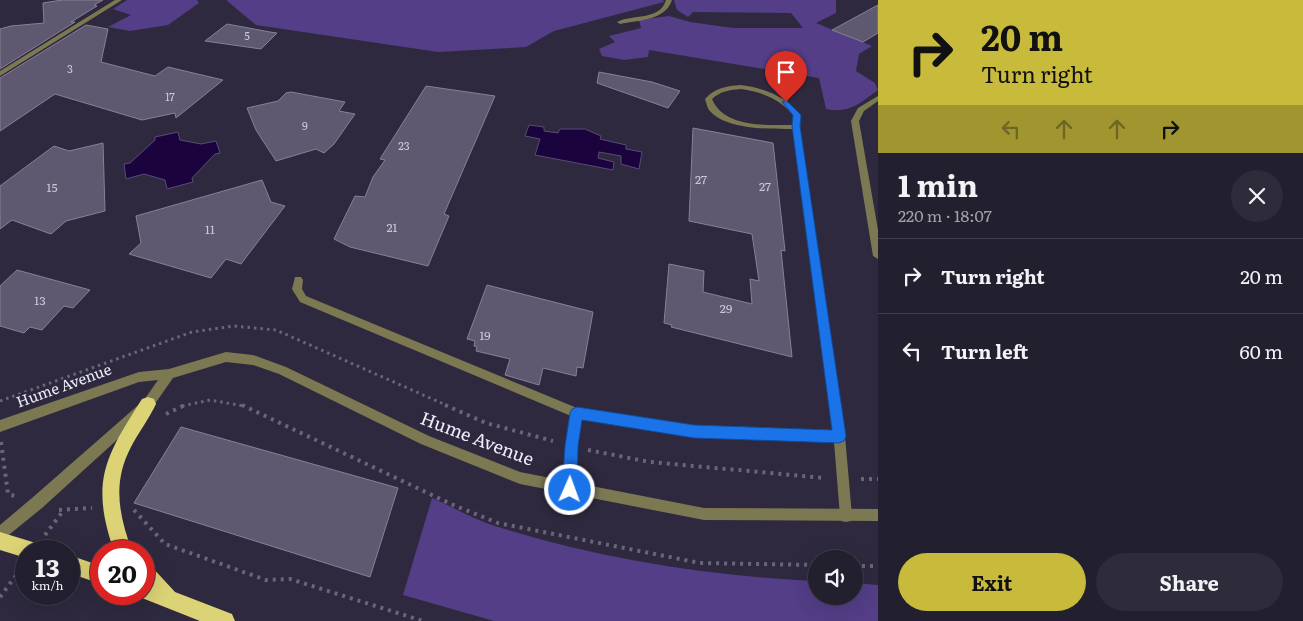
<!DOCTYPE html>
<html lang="en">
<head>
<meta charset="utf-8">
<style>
  body { margin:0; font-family:Literata,serif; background:#2e2c3a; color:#f1f3f6; height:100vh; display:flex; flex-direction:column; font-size:19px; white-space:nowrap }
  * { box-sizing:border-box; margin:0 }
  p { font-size:16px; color:#a2a2aa }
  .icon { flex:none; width:28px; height:28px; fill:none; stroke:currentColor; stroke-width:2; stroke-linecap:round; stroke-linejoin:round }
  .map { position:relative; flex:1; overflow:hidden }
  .details { display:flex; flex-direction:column; background:#221f2e; width:425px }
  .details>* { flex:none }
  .hud { background:#c8bb3b; color:#111; overflow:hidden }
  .fabs { position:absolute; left:808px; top:550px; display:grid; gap:10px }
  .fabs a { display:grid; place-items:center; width:55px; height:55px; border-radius:50%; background:#221f2e; box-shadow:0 5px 20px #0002,0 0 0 1px #3f3d4a; font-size:25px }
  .speed { position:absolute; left:15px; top:540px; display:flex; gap:10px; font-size:25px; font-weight:700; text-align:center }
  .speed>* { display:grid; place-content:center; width:65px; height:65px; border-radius:50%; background:#221f2e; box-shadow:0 5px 20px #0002,0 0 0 1px #3f3d4a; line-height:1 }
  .speed small { font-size:12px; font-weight:400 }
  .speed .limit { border:8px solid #d22; background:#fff; color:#111 }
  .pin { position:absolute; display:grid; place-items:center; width:42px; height:42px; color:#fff; margin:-51px -21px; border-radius:50% 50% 50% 0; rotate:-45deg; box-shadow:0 0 5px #0007 }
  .pin .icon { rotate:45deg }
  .me { position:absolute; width:55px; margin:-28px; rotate:2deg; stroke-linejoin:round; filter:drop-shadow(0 0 4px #0008) }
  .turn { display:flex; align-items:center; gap:18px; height:105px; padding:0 20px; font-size:22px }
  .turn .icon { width:65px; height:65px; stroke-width:2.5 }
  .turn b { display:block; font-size:35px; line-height:42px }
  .lanes { display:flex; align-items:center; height:48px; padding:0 20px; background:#0003; justify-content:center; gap:25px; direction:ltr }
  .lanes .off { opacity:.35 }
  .round { display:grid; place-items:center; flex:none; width:52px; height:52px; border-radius:26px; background:#2e2c3a }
  .summary { display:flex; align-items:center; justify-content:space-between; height:85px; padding:0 20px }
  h1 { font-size:30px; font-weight:700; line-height:38px }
  .primary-button { display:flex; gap:10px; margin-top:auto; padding:10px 20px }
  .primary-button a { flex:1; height:58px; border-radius:30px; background:#c8bb3b; color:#111; font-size:20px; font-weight:700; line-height:58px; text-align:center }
  .primary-button a+a { background:#2e2c3a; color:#f1f3f6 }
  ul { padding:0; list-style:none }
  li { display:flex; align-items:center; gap:15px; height:75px; padding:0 20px; border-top:1px solid #3f3d4a }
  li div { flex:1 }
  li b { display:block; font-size:19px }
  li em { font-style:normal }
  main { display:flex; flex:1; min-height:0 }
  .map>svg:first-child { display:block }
  .green { fill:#533e87 }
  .water { fill:#1b043d; stroke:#5b4a76 }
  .building { fill:#5e5970; stroke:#86819a }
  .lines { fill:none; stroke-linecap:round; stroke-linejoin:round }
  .path-far1 { stroke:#6a6679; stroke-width:3; stroke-dasharray:2.5 4; stroke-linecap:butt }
  .path { stroke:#6a6679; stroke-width:4; stroke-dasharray:3 5; stroke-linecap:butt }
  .service { fill:#7c7952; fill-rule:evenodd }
  .minor { fill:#7c7952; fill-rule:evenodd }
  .trunk { fill:#dcd276; fill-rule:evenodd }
  .route { fill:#1a73e8; stroke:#114b97 }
  .labels { text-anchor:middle; stroke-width:4; stroke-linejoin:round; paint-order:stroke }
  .far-number-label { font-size:11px; fill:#cbc8d8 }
  .number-label { font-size:12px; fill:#cbc8d8 }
  .street-label { font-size:15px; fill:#efedfb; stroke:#2e293e }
  .near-street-label { font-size:18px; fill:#efedfb; stroke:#2e293e }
</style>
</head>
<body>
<main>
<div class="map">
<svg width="878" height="621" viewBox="0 0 878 621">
  <rect width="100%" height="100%" fill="#2e293e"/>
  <path class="green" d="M127 0H197L199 3 168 25 130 31 108 27 131 15 113 9Z
    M226 0H663L664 2 554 31 526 47 438 52 256 25Z
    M674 0H836V13L816 23 872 46 859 54 856 71 875 83 878 90C860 103 849 114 826 109L819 78 649 50 648 57 624 60 602 56 599 49 615 42 609 36 641 28 639 20 669 16 690 22 733 28H803L791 13 693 12 688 17 677 10Z
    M432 498C453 507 473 519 495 526 598 559 708 576 816 581V596H854V583L878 585V621H494L403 595Z"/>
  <path class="water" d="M529 125 544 127V131L558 133 560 129H585L601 136 600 139 626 145V149L642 152 639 169 621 164V156L599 152 598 158 614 162 613 170 535 155 540 139 525 136Z
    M178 132 180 140 201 144 216 141 220 153 215 154 192 178 193 182 167 189 165 180 144 174 126 179 124 164 130 163 155 140V137Z"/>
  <path class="building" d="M62 0H103L94 5 97 6 71 22H75L0 69V29L11 26 44 23 43 3Z
    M878 5V33L863 42 832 30Z
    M227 24 270 32 277 33 261 49 205 41Z
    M86 25 108 29 101 62 155 76 168 67 223 80 176 118 175 113 142 120 55 94 0 131V78Z
    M599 72 652 82 680 91 668 108 597 83Z
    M426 86 495 96 444 214 449 216 428 266 350 247 334 239 355 196 365 197 373 177 385 160 380 159Z
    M291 92 345 102 339 111 355 114 334 144 324 153 316 149 276 161 256 130 247 108 278 101 286 93Z
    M693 128 773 143 785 251 781 250 792 357 671 327 672 325 664 323 669 264 704 271 703 292 752 304 750 279 759 281 752 234 689 221Z
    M103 143 105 211 66 221 51 234 12 220 0 229V186L54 146 69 151Z
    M262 180 271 202 285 206 241 264 226 259 211 278 129 254 141 243 136 216Z
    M17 270 90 290 73 308 64 306 42 330 30 327 24 333 0 326V286Z
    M487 285 593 312 583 368 577 367 576 376 543 368 539 385 505 375 510 359 476 351 477 347 474 346 475 341 467 339Z
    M181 427 398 488 370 577 134 503Z"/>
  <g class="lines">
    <path class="path-far1" d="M0 401 192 332 234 326 276 330 448 406
      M182 406 210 400 244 406"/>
    <path class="path" d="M242 405 451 504 498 523 700 563 816 565
      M445 405 486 423 553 441
      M166 414 185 405
      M1 442 8 494 15 496
      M588 450 650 462 825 478
      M861 479H878
      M59 510 92 508
      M134 510 165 544 266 580 290 579 423 621
      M45 535 63 511
      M854 566H878
      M0 597 20 570"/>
    <path class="service" d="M115 0H122L0 76V71Z
      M741 85C764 88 785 96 801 115L800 127 845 436 852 516 851 521 846 522 841 521 840 516 834 442 694 437 582 419 577 446 576 490 574 494 570 496 566 494 564 490 565 446 571 416 300 302 292 289 295 277H301L303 280 302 289 306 296 577 408 694 425 832 430 793 129C770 129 725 130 709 110 707 107 706 102 705 99 715 88 726 86 741 85ZM741 89C762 92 780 99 793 115V125C766 125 724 128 712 99 721 91 729 90 741 89Z
      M878 96V101L864 111 859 121 878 230V259L873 256 851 121 858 108Z"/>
    <path class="minor" d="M666 0H672C665 21 638 20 620 24L617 22C632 14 660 21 666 0Z
      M226 352 253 355 286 367 429 436 520 472 704 508 878 509V521L704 520 520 484 421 444 279 374 253 365 226 362 173 378 152 408 42 508 5 538 0 540V525L32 498 144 400 158 380 139 382 0 432V420L139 372 169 369Z"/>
    <path class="trunk" d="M148 397 154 399 156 404C149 419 138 433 131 447 112 483 119 515 132 551H114C90 482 105 457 142 399Z
      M0 532 39 544 41 551H26V558L0 550Z
      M69 555 101 566V584L69 573Z
      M144 564 151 566 175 592 232 614 235 621H200L137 596 136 594H144Z"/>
  </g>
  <path class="route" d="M786 100 801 115 800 126 846 436 844 441 839 443 694 438 582 420 578 446 577 490 575 495 570 497 565 495 562 490 565 446 570 413 572 409 577 407 694 425 832 430 792 126 793 115 782 102Z"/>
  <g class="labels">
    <g class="far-number-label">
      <text x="247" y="40">5</text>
      <text x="70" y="73">3</text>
      <text x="170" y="101">17</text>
      <text x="305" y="130">9</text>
      <text x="404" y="150">23</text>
    </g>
    <g class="number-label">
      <text x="701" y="184">27</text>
      <text x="765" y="191">27</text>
      <text x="52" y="192">15</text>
      <text x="392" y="232">21</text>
      <text x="210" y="234">11</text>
      <text x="40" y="305">13</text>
      <text x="726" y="313">29</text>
      <text x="485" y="340">19</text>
    </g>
    <g class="street-label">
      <text transform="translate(64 386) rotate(-20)" y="5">Hume Avenue</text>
    </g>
    <g class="near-street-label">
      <text transform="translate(477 439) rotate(21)" y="6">Hume Avenue</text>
    </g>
  </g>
</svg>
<div class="fabs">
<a><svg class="icon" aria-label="sound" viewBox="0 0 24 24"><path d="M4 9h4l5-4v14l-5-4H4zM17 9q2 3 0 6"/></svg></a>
</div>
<div class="speed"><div>13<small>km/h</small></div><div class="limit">20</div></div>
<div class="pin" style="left:786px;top:102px;background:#d93025"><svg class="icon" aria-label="arrive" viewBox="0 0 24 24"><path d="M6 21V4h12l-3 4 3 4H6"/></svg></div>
<svg class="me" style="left:570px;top:490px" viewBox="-20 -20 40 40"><circle r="17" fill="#1a73e8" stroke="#fff" stroke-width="3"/><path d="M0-11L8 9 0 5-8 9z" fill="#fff"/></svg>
</div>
<section class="details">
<div class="hud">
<div class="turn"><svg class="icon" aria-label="right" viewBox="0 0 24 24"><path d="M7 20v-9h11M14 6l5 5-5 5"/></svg><div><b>20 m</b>Turn right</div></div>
<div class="lanes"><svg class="icon off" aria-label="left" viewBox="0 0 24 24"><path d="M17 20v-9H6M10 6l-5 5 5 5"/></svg><svg class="icon off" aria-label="ahead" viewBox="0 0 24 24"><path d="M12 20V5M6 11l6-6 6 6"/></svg><svg class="icon off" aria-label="ahead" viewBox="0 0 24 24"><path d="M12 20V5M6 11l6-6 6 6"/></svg><svg class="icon" aria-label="right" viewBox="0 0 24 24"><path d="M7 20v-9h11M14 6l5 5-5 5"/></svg></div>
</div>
<div class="summary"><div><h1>1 min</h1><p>220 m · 18:07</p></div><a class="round"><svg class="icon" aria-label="close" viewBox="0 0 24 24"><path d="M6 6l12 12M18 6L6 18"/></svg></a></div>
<ul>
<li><svg class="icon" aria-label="right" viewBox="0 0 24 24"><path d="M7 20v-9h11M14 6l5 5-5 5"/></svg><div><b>Turn right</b></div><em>20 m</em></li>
<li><svg class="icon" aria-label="left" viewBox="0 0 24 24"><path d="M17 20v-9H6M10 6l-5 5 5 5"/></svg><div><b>Turn left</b></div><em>60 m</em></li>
</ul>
<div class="primary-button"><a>Exit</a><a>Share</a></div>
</section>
</main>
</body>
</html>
